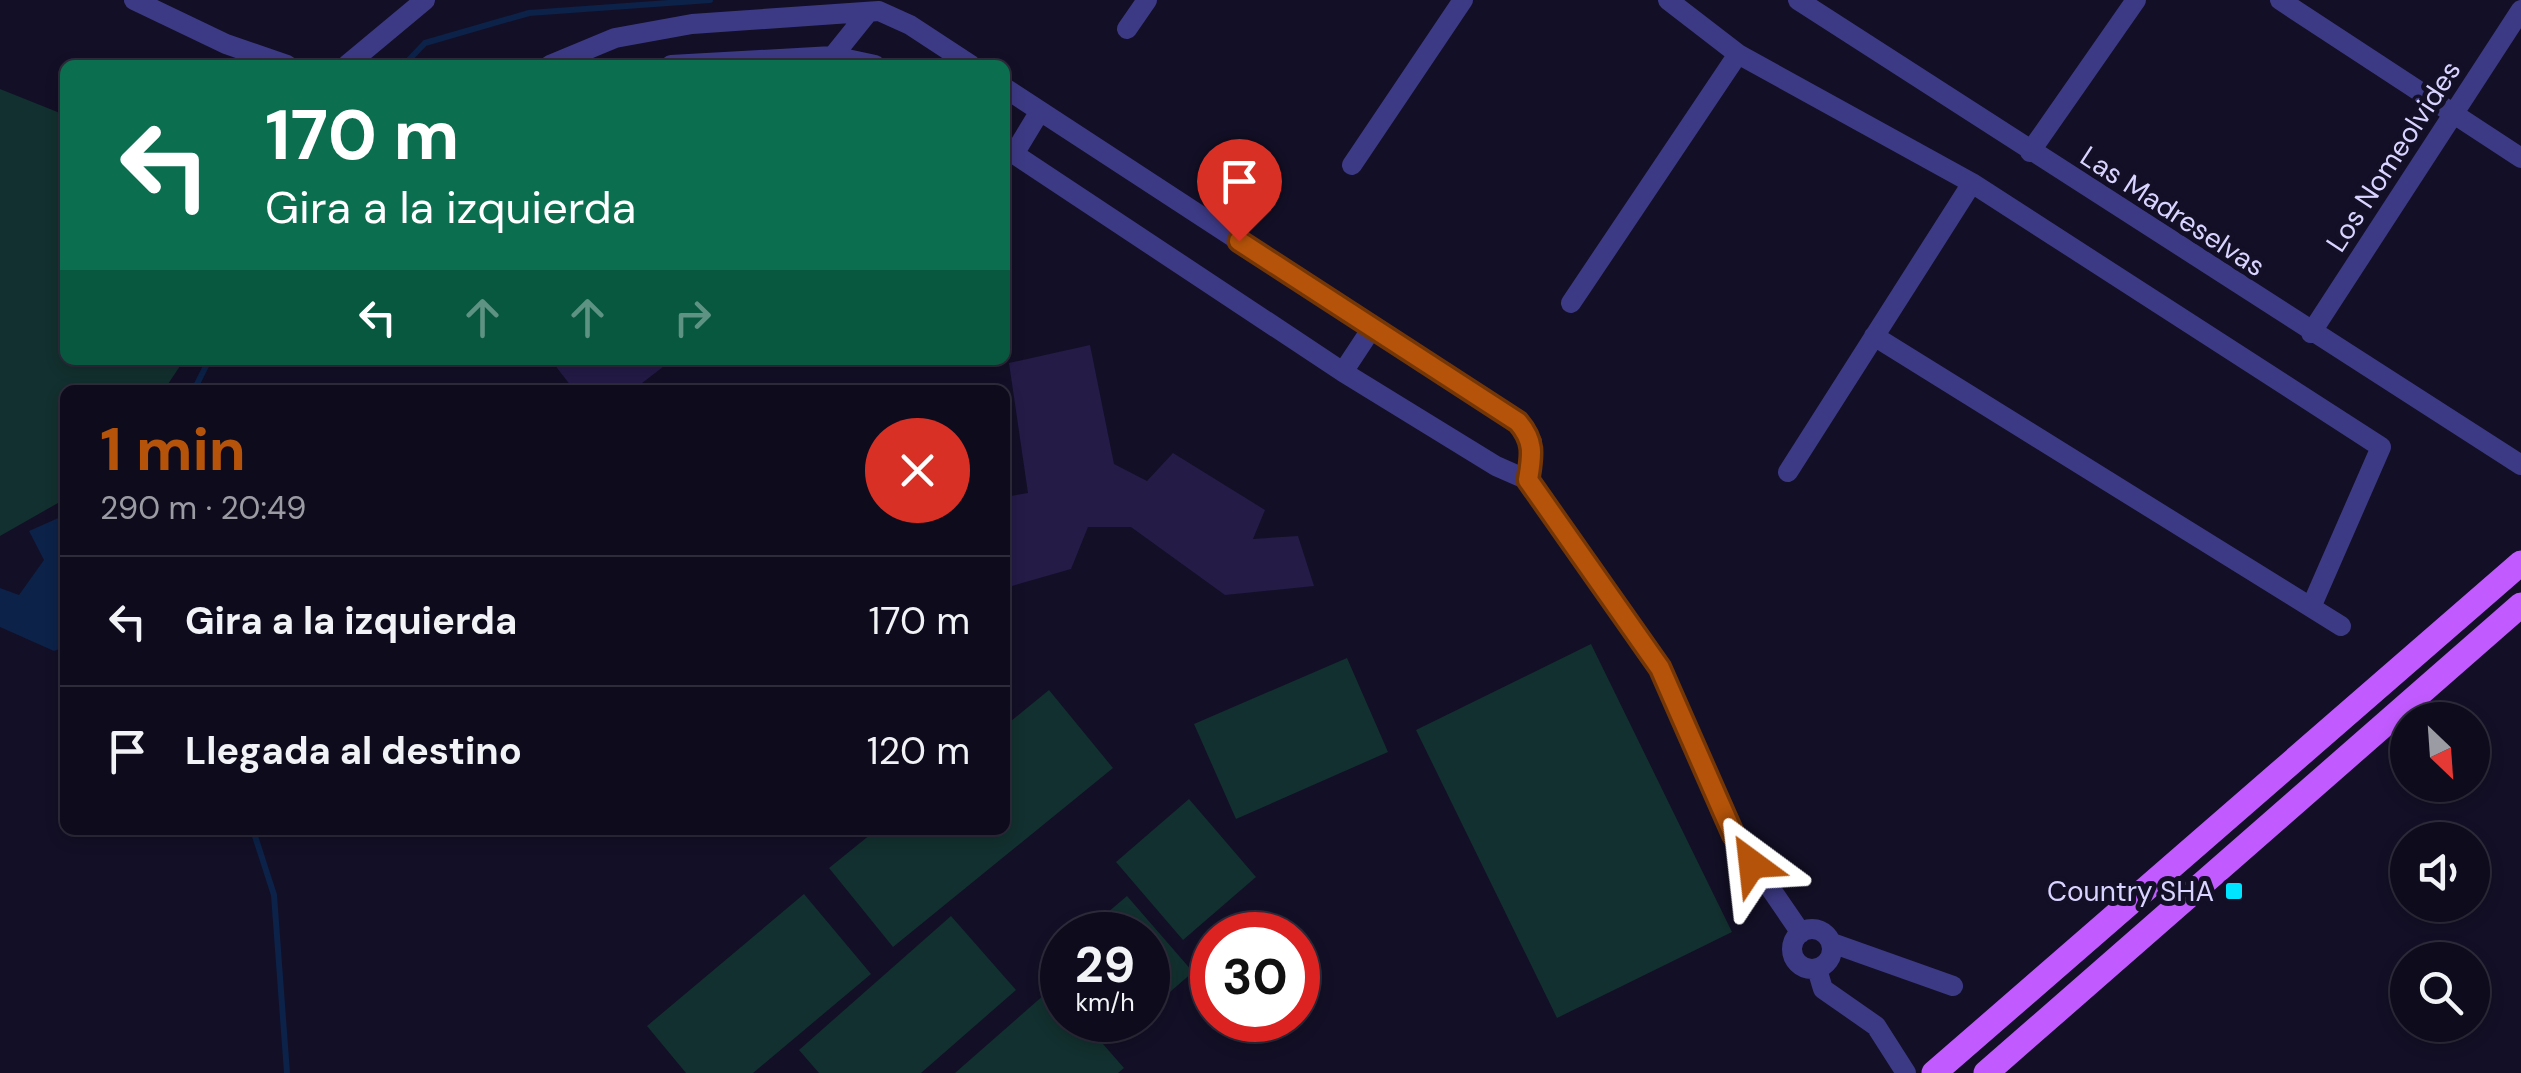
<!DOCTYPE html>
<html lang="es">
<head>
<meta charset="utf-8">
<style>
  body { margin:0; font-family:"DM Sans",sans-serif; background:#1c1929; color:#f1f3f6; height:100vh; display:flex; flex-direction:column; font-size:38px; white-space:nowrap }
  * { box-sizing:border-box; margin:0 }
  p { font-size:32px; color:#9b9ba3 }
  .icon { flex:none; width:55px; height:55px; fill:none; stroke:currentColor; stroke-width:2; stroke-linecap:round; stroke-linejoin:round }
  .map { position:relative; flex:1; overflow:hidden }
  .panel { position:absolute; left:60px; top:385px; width:950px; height:450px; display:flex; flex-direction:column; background:#0e0b1c; border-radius:15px; box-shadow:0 5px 15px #0003,0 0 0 2px #2e2b3b }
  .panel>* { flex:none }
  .hud { position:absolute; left:60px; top:60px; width:950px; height:305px; border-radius:15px; box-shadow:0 5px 15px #0003,0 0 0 2px #2e2b3b; background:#0b6e4f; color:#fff; overflow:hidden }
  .needle { width:65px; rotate:155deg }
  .tools { position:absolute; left:2390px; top:702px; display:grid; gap:20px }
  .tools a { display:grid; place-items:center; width:100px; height:100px; border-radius:50%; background:#0e0b1c; box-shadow:0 5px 15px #0003,0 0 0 2px #2e2b3b; font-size:50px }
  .speed { position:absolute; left:1040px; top:912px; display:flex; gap:20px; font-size:50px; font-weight:700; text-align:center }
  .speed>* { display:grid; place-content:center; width:130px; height:130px; border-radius:50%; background:#0e0b1c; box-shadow:0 5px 15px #0003,0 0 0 2px #2e2b3b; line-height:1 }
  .speed small { font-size:25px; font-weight:400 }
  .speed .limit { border:15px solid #d22; background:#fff; color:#111 }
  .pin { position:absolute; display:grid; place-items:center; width:85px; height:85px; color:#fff; margin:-102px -42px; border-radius:50% 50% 50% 0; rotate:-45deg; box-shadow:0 0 10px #0007 }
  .pin .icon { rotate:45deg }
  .me { position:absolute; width:110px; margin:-55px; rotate:330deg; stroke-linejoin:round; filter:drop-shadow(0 0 8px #0008) }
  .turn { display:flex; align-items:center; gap:35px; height:210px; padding:0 40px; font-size:45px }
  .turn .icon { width:130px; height:130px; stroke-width:2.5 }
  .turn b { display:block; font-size:70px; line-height:85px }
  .lanes { display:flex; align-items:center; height:95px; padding:0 40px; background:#0003; justify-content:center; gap:50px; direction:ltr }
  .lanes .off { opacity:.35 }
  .round { display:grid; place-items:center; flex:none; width:105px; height:105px; border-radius:52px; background:#1c1929 }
  .head { display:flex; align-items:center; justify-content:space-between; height:170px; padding:0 40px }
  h1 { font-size:60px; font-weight:700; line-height:75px; color:#b45309 }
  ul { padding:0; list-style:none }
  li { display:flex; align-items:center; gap:30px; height:130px; padding:0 40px; border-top:2px solid #2e2b3b }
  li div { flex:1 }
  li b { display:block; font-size:38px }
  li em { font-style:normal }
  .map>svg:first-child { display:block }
  .green { fill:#12302f }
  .water { fill:#0c2248 }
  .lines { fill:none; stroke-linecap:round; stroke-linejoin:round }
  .stream { stroke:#0c2248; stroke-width:6 }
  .building { fill:#241b47 }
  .street { stroke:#3d3a85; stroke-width:20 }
  .primary { stroke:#c25bff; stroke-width:25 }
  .route-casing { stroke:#753606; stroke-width:25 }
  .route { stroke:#b45309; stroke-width:18 }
  .poi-dot { fill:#00e5ff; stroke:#130f26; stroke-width:4 }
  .labels { text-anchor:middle; stroke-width:10; stroke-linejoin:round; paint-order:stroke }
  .street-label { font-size:28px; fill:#d9d4ff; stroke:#130f26 }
  .poi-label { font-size:28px; fill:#d9d4ff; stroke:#130f26; text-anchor:end }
</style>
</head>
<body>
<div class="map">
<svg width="2521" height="1073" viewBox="0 0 2521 1073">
  <rect width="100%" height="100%" fill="#130f26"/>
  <path class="green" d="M0 89 65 115V360H184L164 390H65V499L0 536Z
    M1591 644 1732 932 1557 1018 1416 730Z
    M1347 658 1388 752 1236 819 1194 724Z
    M1049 690 1113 768 893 947 829 868 876 830H1005V726Z
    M1189 799 1256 877 1183 940 1116 862Z
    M804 894 871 974 753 1073H686L647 1026Z
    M1127 896 1193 972 1148 1011V935H1081Z
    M951 916 1016 990 921 1073H819L799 1050Z
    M1053 987 1062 998V1020H1082L1124 1068 1118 1073H955Z"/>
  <path class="water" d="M65 515V647L54 651 0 627V588L19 595 44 560 29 531Z"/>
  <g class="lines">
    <path class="stream" d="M404 65 425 43 529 13 710 0
      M194 390 209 360
      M253 830 274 895 287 1073"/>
  </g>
  <path class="building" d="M1090 345 1114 464 1147 481 1173 453 1265 510 1253 539 1298 536 1314 586 1225 595 1131 527H1088L1071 569 1005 588V497L1028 493 1009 363Z
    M551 360H672L633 390H574Z"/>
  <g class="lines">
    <path class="street" d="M134 0 226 44 287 65
      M1668 0 1738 54 1972 183 2381 447 2312 605
      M1798 0 2521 465
      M2280 0 2521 158
      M1127 29 1147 0
      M833 56 866 15
      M347 65 425 0
      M550 65 615 38 692 24 879 11 910 25 971 65
      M671 65 833 56 875 65
      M1005 88 1518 423 1532 442 1528 480
      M1005 148 1343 372 1496 466 1528 480 1660 668 1733 834 1801 933
      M2030 152 2136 0
      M1014 154 1040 111
      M1352 165 1463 0
      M1571 303 1738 54
      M2311 333 2521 10
      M1874 336 2341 626
      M1343 372 1372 328
      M1788 472 1972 183
      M1792 949a20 20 0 1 1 40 0a20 20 0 1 1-40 0Z
      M1832 943 1953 986
      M1817 969 1823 989 1876 1026 1906 1073"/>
    <path class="primary" d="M1934 1073 2521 563
      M1986 1073 2521 605"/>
  </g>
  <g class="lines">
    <defs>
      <path id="route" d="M1239 241 1518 422C1535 442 1532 455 1528 480L1660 668 1733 834 1752 864"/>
    </defs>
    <use href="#route" class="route-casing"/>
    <use href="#route" class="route"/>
  </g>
  <rect class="poi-dot" x="2224" y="881" width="20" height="20" rx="5"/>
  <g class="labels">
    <g class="street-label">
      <text transform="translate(2393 156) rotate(-57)" y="10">Los Nomeolvides</text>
      <text transform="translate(2173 211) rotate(33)" y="10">Las Madreselvas</text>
    </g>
    <g class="poi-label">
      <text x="2214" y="901">Country SHA</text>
    </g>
  </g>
</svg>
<div class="tools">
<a><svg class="needle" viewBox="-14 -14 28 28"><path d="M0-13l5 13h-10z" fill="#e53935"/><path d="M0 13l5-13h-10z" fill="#9b9ba3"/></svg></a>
<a><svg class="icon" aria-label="sound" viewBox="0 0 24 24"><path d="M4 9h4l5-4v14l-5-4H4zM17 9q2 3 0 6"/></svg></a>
<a><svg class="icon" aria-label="search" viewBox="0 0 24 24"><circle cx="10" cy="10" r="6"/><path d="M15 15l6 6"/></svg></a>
</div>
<div class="speed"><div>29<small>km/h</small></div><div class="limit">30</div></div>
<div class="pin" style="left:1239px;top:241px;background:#d93025"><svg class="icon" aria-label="arrive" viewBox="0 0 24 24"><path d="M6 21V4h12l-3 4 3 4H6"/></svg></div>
<svg class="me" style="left:1752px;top:864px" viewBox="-20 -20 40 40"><path d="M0-17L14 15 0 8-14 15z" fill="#b45309" stroke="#fff" stroke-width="4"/></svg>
<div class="hud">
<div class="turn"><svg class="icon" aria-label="left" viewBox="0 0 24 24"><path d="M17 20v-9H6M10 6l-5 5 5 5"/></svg><div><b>170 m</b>Gira a la izquierda</div></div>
<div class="lanes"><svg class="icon" aria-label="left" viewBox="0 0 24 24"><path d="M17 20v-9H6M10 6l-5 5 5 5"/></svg><svg class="icon off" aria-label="ahead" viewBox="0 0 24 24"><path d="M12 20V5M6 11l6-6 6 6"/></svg><svg class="icon off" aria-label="ahead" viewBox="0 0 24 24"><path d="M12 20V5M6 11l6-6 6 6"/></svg><svg class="icon off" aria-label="right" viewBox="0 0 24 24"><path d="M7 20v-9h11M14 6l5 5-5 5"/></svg></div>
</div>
<section class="panel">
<div class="head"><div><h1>1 min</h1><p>290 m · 20:49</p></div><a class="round" style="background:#d93025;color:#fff"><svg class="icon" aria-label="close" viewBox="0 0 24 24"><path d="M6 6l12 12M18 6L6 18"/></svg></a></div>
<ul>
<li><svg class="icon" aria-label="left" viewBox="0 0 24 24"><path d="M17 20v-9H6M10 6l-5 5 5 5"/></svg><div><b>Gira a la izquierda</b></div><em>170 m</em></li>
<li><svg class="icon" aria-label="arrive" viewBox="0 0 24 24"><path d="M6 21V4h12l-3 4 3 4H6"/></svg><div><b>Llegada al destino</b></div><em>120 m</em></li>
</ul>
</section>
</div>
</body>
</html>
